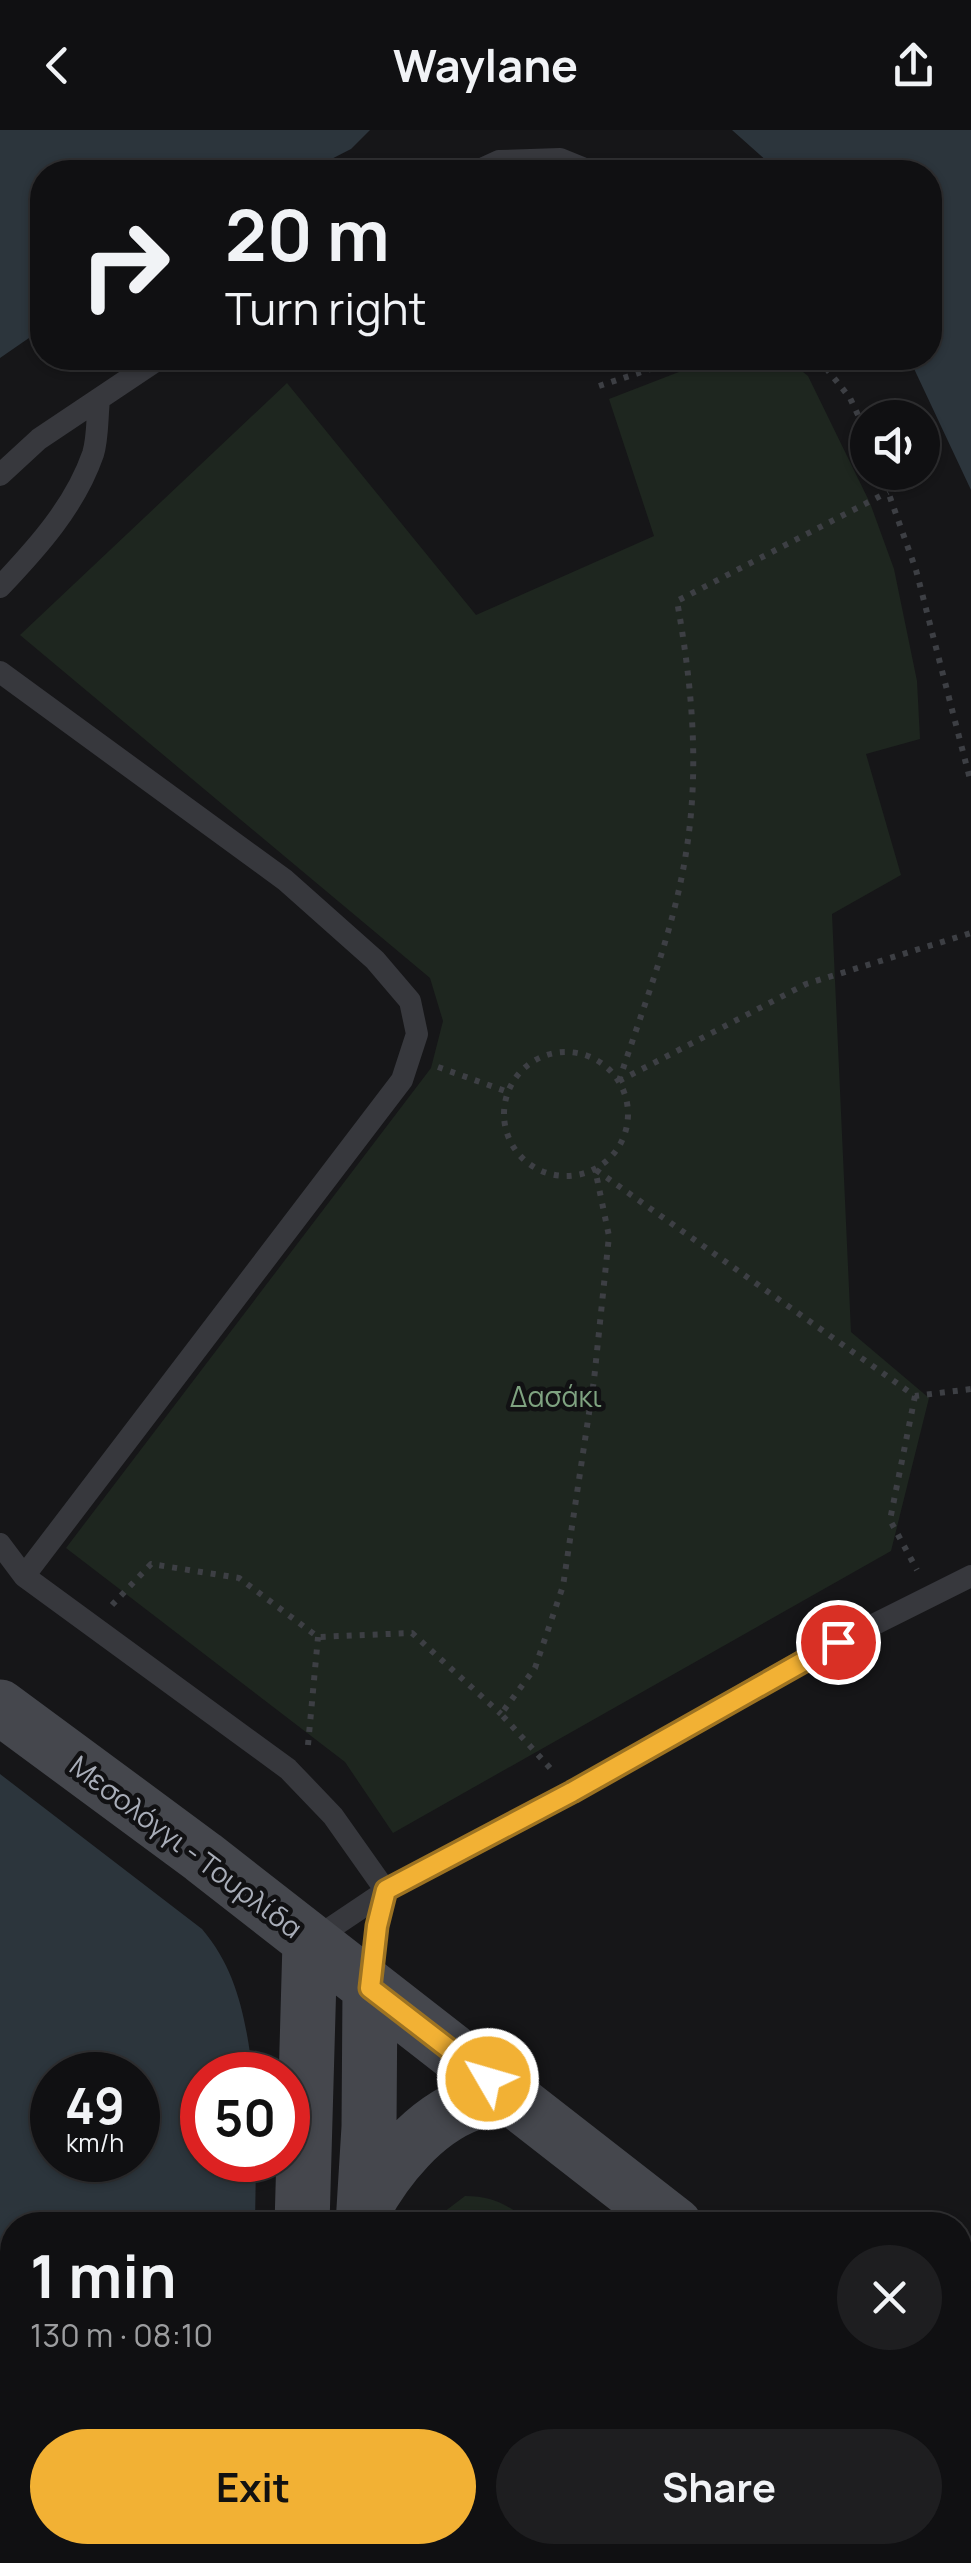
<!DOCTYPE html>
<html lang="en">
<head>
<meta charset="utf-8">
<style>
  body { margin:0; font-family:Manrope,sans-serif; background:#1e1e20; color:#f1f3f6; height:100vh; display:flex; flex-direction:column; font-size:38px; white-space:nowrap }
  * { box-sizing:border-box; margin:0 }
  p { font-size:32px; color:#9c9d9f }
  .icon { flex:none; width:55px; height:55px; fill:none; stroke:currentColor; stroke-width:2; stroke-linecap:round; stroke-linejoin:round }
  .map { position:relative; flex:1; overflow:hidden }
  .details { position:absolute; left:0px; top:2082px; width:972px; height:352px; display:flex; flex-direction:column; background:#101012; border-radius:40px 40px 0 0; box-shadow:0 2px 8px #0004,0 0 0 2px #303032 }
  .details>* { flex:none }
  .top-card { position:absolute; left:30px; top:30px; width:912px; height:210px; border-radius:40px; box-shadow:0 2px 8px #0004,0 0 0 2px #303032; background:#101012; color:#f1f3f6; overflow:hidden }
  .controls { position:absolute; left:850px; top:270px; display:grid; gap:20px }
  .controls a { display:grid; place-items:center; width:90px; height:90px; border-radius:50%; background:#101012; box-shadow:0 2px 8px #0004,0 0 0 2px #303032; font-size:50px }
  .speed { position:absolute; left:30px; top:1922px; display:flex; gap:20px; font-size:50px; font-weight:700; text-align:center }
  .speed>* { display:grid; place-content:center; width:130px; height:130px; border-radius:50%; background:#101012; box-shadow:0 2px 8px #0004,0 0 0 2px #303032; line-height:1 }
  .speed small { font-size:25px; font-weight:400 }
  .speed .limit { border:15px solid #d22; background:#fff; color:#111 }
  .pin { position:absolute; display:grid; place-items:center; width:85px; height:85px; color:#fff; margin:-42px; border:5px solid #fff; border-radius:50%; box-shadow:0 2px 10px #0007 }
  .me { position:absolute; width:110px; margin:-55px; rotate:308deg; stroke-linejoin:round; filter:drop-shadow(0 0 8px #0008) }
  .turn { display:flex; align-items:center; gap:35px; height:210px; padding:0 30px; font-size:45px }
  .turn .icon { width:130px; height:130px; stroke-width:2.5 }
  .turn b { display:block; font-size:70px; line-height:85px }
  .round { display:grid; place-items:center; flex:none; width:105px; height:105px; border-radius:52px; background:#1e1e20 }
  .overview { display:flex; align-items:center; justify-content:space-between; height:170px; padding:0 30px }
  h1 { font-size:60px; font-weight:700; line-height:75px }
  .action { display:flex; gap:20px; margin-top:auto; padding:20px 30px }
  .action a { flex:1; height:115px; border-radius:60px; background:#f2b134; color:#111; font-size:40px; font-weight:700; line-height:115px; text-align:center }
  .action a+a { background:#1e1e20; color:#f1f3f6 }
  header { display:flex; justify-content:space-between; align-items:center; height:130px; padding:0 30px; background:#101012; font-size:45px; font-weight:700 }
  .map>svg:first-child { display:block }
  .green { fill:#1e261f }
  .water { fill:#2c353c; fill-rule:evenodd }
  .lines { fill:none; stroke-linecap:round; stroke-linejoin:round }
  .path { stroke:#3d3f44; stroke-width:6; stroke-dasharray:5 8; stroke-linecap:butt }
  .lane { stroke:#37383d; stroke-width:22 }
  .street { stroke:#37383d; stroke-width:45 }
  .secondary { stroke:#45474d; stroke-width:55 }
  .route-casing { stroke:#9d7322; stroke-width:25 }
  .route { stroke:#f2b134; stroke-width:18 }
  .labels { text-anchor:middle; stroke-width:9; stroke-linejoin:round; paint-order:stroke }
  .park-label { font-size:28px; fill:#7fa381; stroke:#111113 }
  .street-label { font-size:28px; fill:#a8adb8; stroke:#111113 }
</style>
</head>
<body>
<header><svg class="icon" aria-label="back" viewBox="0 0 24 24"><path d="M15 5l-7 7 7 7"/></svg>Waylane<svg class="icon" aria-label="share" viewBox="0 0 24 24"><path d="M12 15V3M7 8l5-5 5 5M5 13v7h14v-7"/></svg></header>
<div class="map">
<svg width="971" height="2433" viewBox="0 0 971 2433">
  <rect width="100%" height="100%" fill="#161618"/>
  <path class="green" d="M715 228H786L808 246 870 373 894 439 917 551 920 609 866 624 901 745 832 784 851 1202 929 1268 891 1421 393 1703 345 1632 66 1418 431 938 443 891 430 848 20 505 287 253 476 485 654 406 609 269Z
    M465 2066C495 2066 511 2077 534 2095H427Z
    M408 2423 836 2422V2423L835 2433H408Z"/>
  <path class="water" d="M0 0H370L351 19 306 42H42V199L0 228Z
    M732 0H971V360L909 228H930V42H779Z
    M0 1644 202 1799C238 1841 246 1891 253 1945H202V2030H256L255 2095H12V2422H254V2433H0ZM138 1945V2030H52V1945Z"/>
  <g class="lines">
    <path class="path" d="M818 228 850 268 868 306
      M599 256 684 228
      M881 342 916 440 971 653
      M504 984a62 62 0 1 1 124 0a62 62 0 1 1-124 0Z
      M438 937 508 962
      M619 951C643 877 674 800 686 723 700 638 692 555 677 471L888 362
      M619 951 806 854 971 803
      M596 1040 915 1266 971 1259
      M915 1266 890 1390 917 1440
      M112 1475 151 1434 239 1448 318 1507 412 1503 501 1584
      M308 1615 318 1507
      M550 1638 501 1584 535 1538 563 1456 594 1250 609 1106 595 1039"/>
    <path class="lane" d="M475 42 499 31 560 29 592 42
      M0 345 39 309 160 228
      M0 457C37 418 75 376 93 324 98 308 97 287 99 270
      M0 542 285 750 375 830 410 871 417 904 402 950 24 1446
      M0 1414 24 1446 288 1639 333 1686 386 1761
      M310 1812 386 1761 572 1662 805 1529 971 1446
      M370 1855 377 1796 386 1761"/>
    <path class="street" d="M960 2203 971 2198"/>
    <path class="secondary" d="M0 1577 203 1727 675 2095
      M364 2079C386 2038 424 1991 470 1974 483 1970 497 1969 510 1966
      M302 2095 310 1812
      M363 2095 369 1997 370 1859
      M960 2309 971 2317
      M299 2433V2422
      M358 2433V2422"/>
  </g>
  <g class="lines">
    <defs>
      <path id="route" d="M488 1949 370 1858 377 1796 386 1760 572 1662 838 1512"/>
    </defs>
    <use href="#route" class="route-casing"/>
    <use href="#route" class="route"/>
  </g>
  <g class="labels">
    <g class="park-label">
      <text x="556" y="1277">Δασάκι</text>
    </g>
    <g class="street-label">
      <text transform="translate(186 1717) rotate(37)" y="10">Μεσολόγγι - Τουρλίδα</text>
    </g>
  </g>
</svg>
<div class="controls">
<a><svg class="icon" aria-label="sound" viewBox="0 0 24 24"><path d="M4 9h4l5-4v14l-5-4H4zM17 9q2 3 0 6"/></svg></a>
</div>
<div class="speed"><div>49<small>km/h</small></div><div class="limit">50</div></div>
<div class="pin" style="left:838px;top:1512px;background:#d93025"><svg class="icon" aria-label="arrive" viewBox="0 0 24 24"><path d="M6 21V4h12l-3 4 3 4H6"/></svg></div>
<svg class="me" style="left:488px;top:1949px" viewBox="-20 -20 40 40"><circle r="17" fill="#f2b134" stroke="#fff" stroke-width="3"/><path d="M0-11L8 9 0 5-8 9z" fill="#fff"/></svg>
<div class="top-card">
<div class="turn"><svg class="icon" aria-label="right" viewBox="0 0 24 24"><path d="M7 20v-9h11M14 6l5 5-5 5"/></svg><div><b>20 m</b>Turn right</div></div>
</div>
<section class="details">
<div class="overview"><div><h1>1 min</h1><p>130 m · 08:10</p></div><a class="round"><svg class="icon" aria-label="close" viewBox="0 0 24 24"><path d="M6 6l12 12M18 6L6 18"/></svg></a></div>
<div class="action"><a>Exit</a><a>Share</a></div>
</section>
</div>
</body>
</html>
